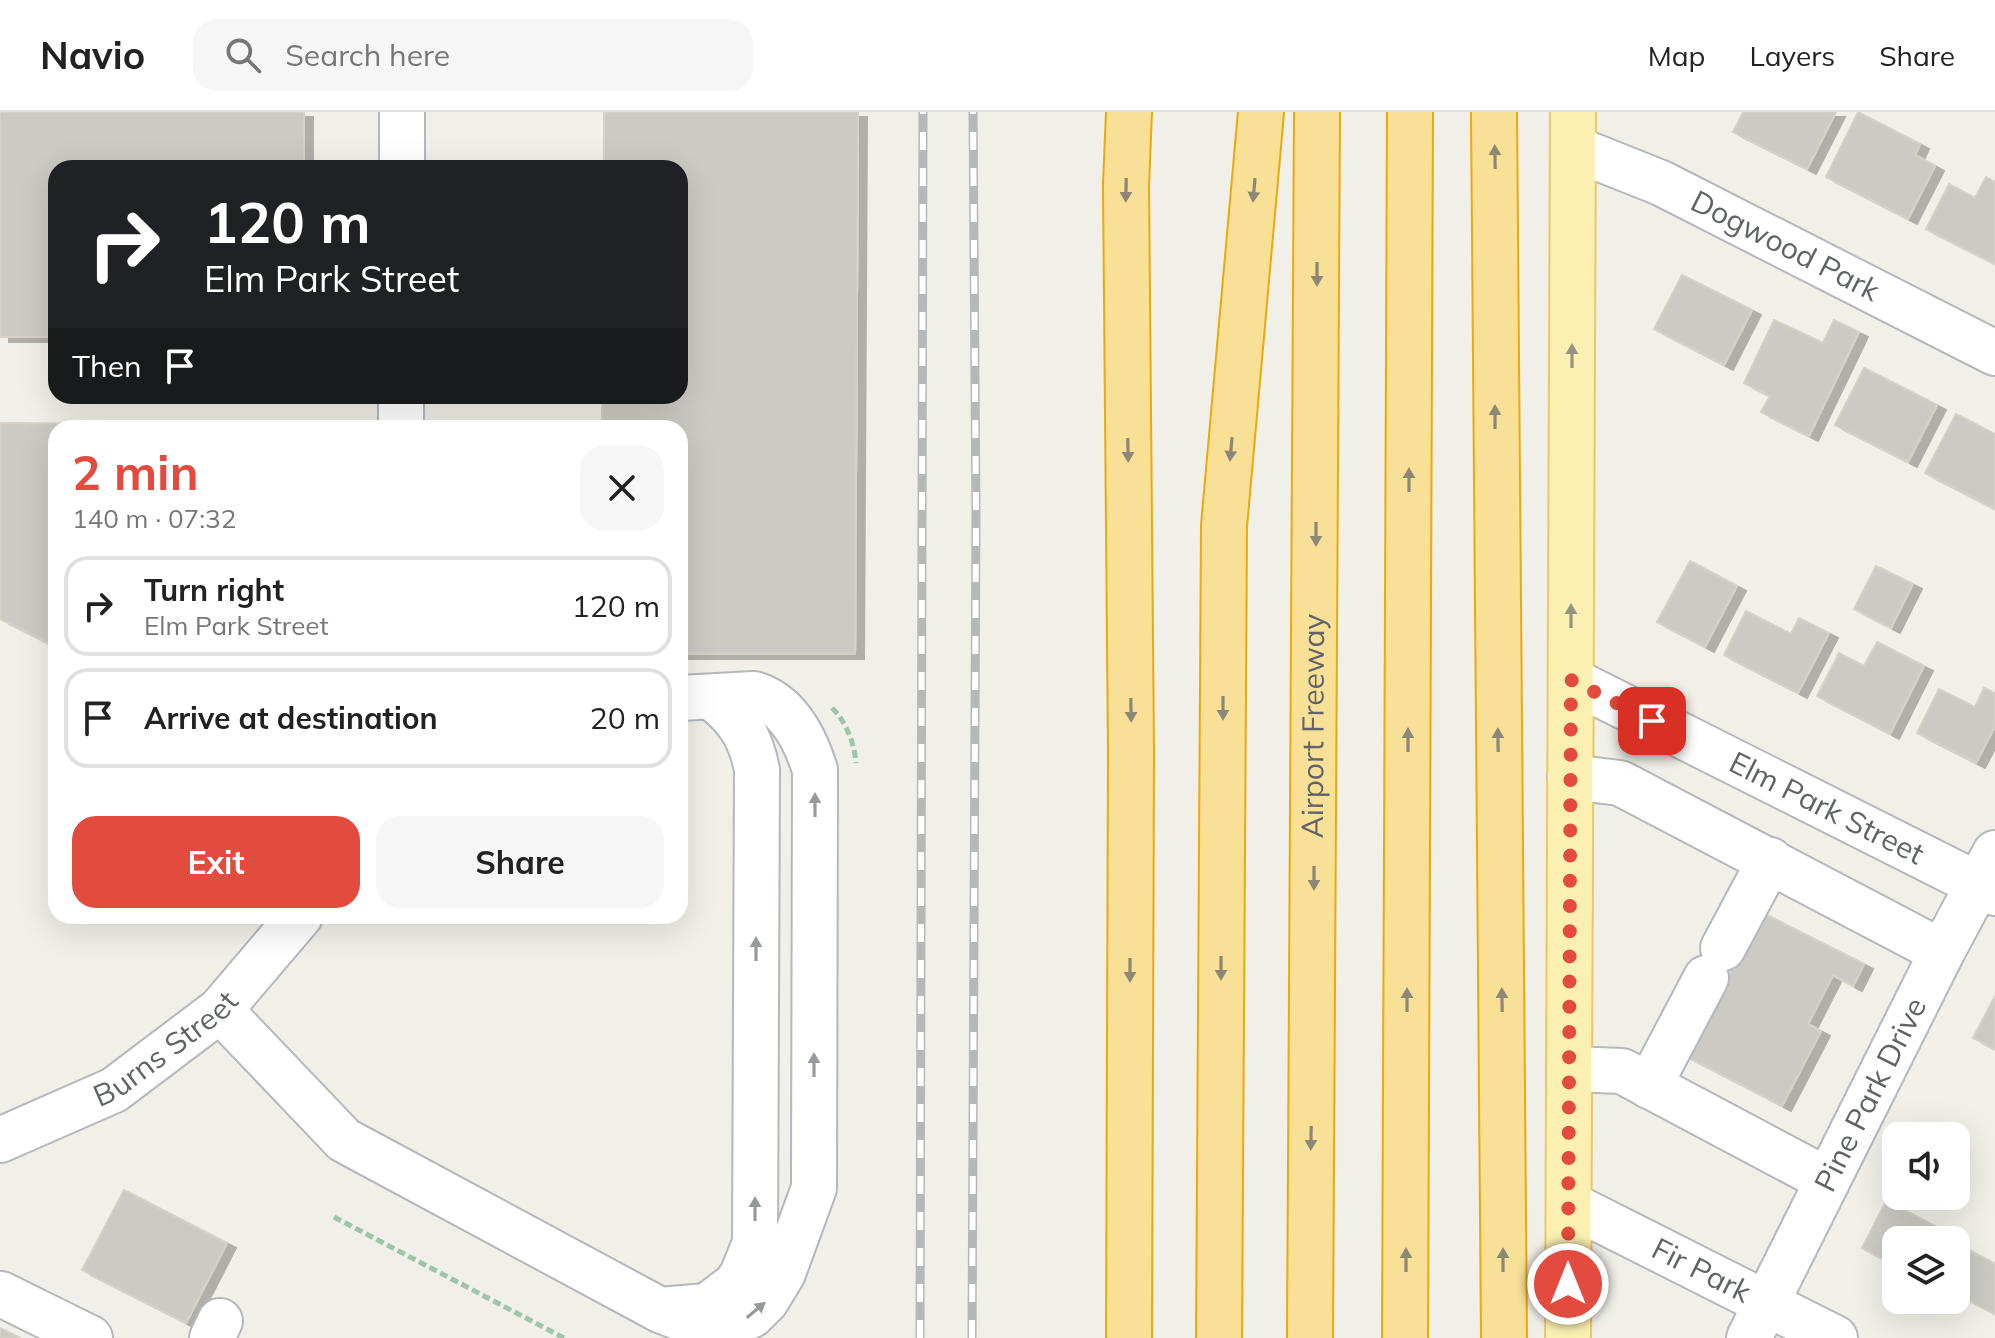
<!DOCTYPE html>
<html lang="en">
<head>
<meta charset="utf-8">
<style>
  body { margin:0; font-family:Mulish,sans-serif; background:#f6f6f6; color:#222; height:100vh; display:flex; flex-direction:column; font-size:30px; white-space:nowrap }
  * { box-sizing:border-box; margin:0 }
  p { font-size:26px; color:#767676 }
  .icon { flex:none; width:44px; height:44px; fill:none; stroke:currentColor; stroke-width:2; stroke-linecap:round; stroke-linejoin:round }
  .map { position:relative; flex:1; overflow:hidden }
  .side { position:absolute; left:48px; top:308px; width:640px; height:504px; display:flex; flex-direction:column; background:#fff; border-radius:24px; box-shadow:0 8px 32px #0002 }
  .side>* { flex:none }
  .top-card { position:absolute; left:48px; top:48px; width:640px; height:244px; border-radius:24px; box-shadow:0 8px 32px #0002; background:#202124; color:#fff; overflow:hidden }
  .tools { position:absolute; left:1882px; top:1010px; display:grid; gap:16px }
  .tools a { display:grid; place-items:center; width:88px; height:88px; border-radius:16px; background:#fff; box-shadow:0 8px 32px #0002; font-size:40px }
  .pin { position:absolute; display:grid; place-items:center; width:68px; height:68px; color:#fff; margin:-34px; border-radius:16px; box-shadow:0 4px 12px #0006 }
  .me { position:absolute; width:88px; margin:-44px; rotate:0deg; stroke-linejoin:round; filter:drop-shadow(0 0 6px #0008) }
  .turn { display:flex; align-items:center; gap:28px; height:168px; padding:0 24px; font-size:36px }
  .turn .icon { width:104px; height:104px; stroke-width:2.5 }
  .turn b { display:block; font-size:56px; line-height:68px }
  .then { display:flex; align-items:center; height:76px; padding:0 24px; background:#0003; gap:16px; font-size:30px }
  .round { display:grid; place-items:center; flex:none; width:84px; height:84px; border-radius:24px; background:#f6f6f6 }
  .headline { display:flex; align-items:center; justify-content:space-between; height:136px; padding:0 24px }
  h1 { font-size:48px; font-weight:700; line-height:60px; color:#e24b3d }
  .cta { display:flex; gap:16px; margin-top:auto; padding:16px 24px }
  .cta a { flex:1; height:92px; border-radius:24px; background:#e24b3d; color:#fff; font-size:32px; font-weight:700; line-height:92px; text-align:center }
  .cta a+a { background:#f6f6f6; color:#222 }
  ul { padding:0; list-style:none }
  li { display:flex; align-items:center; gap:24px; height:100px; margin:0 16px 12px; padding:0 8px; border:4px solid #e0e0e0; border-radius:24px }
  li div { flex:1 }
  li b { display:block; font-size:30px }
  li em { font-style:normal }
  header { display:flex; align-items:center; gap:48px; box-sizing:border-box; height:112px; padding:0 40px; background:#fff; border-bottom:2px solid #e0e0e0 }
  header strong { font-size:38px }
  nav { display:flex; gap:44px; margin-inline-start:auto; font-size:28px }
  .search { width:560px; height:72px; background:#f6f6f6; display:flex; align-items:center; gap:20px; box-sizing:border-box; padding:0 28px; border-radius:24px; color:#767676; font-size:30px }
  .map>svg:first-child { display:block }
  .building { fill:#cccac4; stroke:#d5d1c6; stroke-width:2; filter:url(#shadow) }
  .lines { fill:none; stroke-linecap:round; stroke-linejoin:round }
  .minor-casing { stroke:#b5b8bb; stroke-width:48 }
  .major-casing { stroke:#ebc766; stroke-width:48 }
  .highway-casing { stroke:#eda90c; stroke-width:48 }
  .path { stroke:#9ec4a9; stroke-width:5; stroke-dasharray:8 4; stroke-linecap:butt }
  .minor { stroke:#fff; stroke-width:44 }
  .major { stroke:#fbf0b2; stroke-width:44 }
  .highway { stroke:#f8e097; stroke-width:44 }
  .rail-casing { stroke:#b6b7b7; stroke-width:9 }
  .rail { stroke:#fff; stroke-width:6; stroke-dasharray:18; stroke-linecap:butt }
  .oneway { fill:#8d8875 }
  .oneway2 { fill:#969481 }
  .oneway3 { fill:#979a9c }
  .route { stroke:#e24b3d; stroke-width:14; stroke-dasharray:0 25.2 }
  .labels { text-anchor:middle; stroke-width:6; stroke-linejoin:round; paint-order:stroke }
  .street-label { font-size:30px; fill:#5f6367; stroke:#fff }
</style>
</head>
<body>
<header>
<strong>Navio</strong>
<div class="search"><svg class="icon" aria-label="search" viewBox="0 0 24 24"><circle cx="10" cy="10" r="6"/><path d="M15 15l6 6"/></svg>Search here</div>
<nav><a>Map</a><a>Layers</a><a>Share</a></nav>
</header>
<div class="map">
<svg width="1995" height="1226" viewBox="0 0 1995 1226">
  <defs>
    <filter id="shadow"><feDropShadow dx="9" dy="5" stdDeviation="0" flood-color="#0004"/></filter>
  </defs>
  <rect width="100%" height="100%" fill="#f0efe8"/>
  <path class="building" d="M0 0H304V56H56V225H0Z
    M604 0H858L855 542H680V316H602V284H680V56H604Z
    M1743 0H1836L1807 57 1733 20Z
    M1858 0 1920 32 1915 43 1935 54 1908 107 1826 65Z
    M1986 65 1995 70V152L1926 117 1949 72 1975 86Z
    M1682 163 1752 198 1724 253 1654 217Z
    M1774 208 1823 231 1834 208 1859 220 1809 324 1761 300 1770 284 1744 271Z
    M1864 256 1937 293 1908 350 1835 313Z
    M1956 302 1995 322V397L1925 361Z
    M0 311 303 313V316H56V535L0 507Z
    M1690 449 1737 474 1705 535 1657 510Z
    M1876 454 1913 472 1891 516 1854 497Z
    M1746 499 1791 522 1799 506 1829 521 1798 581 1724 543Z
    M1877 530 1924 554 1890 622 1817 584 1839 541 1864 554Z
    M1984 576 1995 581V614L1976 651 1917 621 1939 577 1975 595Z
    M1761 800 1864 852 1853 874 1833 863 1808 912 1821 919 1782 994 1682 942 1722 875Z
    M1995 884V937L1973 926Z
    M124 1078 227 1131 186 1211 82 1158Z
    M1886 1089 1947 1120 1943 1128H1896V1154L1862 1136Z
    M1965 1136 1995 1152V1202L1956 1182V1154Z
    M0 1216 20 1226H0Z"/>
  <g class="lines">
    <defs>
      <g id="minor">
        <path id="s1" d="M1573 36 1661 71 1995 241"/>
        <path d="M402 56V0"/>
        <path d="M401 284V316"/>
        <path id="s2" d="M1571 568 1995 781"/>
        <path d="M1570 665 1620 671 1942 840"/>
        <path d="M1723 836 1770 748"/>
        <path d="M220 898 344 1028 660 1198 716 1220 752 1203 766 1189 783 1161 814 1076 815 658C805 626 788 592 754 582L680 586"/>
        <path d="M1569 957 1622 959 1827 1068"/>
        <path d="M1649 974 1706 866"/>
        <path id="s3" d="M0 1028 114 978 220 898 300 804"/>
        <path id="s4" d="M1569 1092 1835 1226"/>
        <path d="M1 1182 90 1226"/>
        <path d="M660 1198 707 1194 735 1173 742 1163 755 1131 757 658C751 626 738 604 711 585"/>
        <path d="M212 1226 220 1209"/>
        <path id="s5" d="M1749 1226 1942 840 1995 741"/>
      </g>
      <path id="major" d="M1568 1226 1573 0"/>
      <g id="highway">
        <path d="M1494 0 1504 1226"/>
        <path d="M1129 1226 1131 641 1126 73 1129 0"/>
        <path d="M1219 1226 1224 414 1261 0"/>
        <path id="s6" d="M1310 1226 1317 0"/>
        <path d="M1405 1226 1410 0"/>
      </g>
    </defs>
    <use href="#minor" class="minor-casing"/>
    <use href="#major" class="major-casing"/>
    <use href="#highway" class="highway-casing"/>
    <path class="path" d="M832 596C845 608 855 632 856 651
      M334 1105 564 1226"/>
    <use href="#minor" class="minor"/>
    <use href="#major" class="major"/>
    <use href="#highway" class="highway"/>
    <defs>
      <path id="rail" d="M920 1226 923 0
        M972 1226 976 402 973 0"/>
    </defs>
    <use href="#rail" class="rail-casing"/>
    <use href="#rail" class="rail"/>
  </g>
  <defs><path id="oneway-solid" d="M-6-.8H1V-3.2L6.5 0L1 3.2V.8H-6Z" transform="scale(2)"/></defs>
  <g class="oneway">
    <use href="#oneway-solid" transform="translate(1495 45) rotate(-91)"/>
    <use href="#oneway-solid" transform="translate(1126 78) rotate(91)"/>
    <use href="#oneway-solid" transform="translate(1254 78) rotate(95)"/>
    <use href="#oneway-solid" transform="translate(1317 162) rotate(90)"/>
    <use href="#oneway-solid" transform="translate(1495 305) rotate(-90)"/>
    <use href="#oneway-solid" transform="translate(1231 337) rotate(95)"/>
    <use href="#oneway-solid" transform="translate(1128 338) rotate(89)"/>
    <use href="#oneway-solid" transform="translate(1409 368) rotate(-90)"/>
    <use href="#oneway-solid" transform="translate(1316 422) rotate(90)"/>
    <use href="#oneway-solid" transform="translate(1223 596) rotate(90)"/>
    <use href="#oneway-solid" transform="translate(1131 598) rotate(89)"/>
    <use href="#oneway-solid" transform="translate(1408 628) rotate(-90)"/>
    <use href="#oneway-solid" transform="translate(1498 628) rotate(-91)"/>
    <use href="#oneway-solid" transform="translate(1314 766) rotate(90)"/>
    <use href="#oneway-solid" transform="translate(1221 856) rotate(90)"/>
    <use href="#oneway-solid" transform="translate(1130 858) rotate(90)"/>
    <use href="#oneway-solid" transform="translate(1407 888) rotate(-90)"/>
    <use href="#oneway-solid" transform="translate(1502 888) rotate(-91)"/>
    <use href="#oneway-solid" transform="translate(1311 1026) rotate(91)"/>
    <use href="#oneway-solid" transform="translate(1406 1148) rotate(-90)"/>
    <use href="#oneway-solid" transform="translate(1503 1148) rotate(-90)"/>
  </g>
  <g class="oneway2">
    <use href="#oneway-solid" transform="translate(1572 244) rotate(-90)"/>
    <use href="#oneway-solid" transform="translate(1571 504) rotate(-90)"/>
  </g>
  <g class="oneway3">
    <use href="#oneway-solid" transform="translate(815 693) rotate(-90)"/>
    <use href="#oneway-solid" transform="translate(756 837) rotate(-90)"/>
    <use href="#oneway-solid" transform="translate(814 953) rotate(-90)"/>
    <use href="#oneway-solid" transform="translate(755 1097) rotate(-90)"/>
    <use href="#oneway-solid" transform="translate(756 1198) rotate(-40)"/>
  </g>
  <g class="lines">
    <path class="route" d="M1568 1172 1571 568 1652 609"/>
  </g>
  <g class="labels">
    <g class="street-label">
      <text dy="10" stroke="none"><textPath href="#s1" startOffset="234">Dogwood Park</textPath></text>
      <text dy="10" stroke="none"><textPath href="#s6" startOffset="612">Airport Freeway</textPath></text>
      <text dy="10" stroke="none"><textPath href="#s2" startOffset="286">Elm Park Street</textPath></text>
      <text dy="10" stroke="none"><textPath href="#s3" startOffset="190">Burns Street</textPath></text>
      <text dy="10" stroke="none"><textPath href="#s5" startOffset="272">Pine Park Drive</textPath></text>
      <text dy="10" stroke="none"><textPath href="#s4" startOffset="148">Fir Park</textPath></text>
    </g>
  </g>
</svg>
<div class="tools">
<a><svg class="icon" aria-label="sound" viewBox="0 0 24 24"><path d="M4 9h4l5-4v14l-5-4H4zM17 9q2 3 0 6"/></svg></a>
<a><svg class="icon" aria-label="layers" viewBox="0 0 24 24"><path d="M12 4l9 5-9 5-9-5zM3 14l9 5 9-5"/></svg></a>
</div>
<div class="pin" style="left:1652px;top:609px;background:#d93025"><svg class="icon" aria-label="arrive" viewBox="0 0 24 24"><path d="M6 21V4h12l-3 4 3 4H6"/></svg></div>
<svg class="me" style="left:1568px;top:1172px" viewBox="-20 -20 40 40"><circle r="17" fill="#e24b3d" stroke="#fff" stroke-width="3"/><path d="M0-11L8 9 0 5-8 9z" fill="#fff"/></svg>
<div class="top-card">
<div class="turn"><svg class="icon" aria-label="right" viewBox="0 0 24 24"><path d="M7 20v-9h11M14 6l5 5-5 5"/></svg><div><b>120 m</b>Elm Park Street</div></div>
<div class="then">Then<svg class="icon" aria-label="arrive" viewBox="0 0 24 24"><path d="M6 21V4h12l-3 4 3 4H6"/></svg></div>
</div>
<section class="side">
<div class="headline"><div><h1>2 min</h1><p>140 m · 07:32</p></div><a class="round"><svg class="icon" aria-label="close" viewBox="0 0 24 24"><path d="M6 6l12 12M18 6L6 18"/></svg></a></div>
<ul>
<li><svg class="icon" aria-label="right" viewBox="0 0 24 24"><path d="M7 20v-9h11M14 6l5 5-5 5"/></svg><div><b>Turn right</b><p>Elm Park Street</p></div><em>120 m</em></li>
<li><svg class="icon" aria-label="arrive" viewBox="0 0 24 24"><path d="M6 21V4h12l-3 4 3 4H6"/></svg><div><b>Arrive at destination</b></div><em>20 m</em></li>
</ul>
<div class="cta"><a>Exit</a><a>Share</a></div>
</section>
</div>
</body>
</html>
